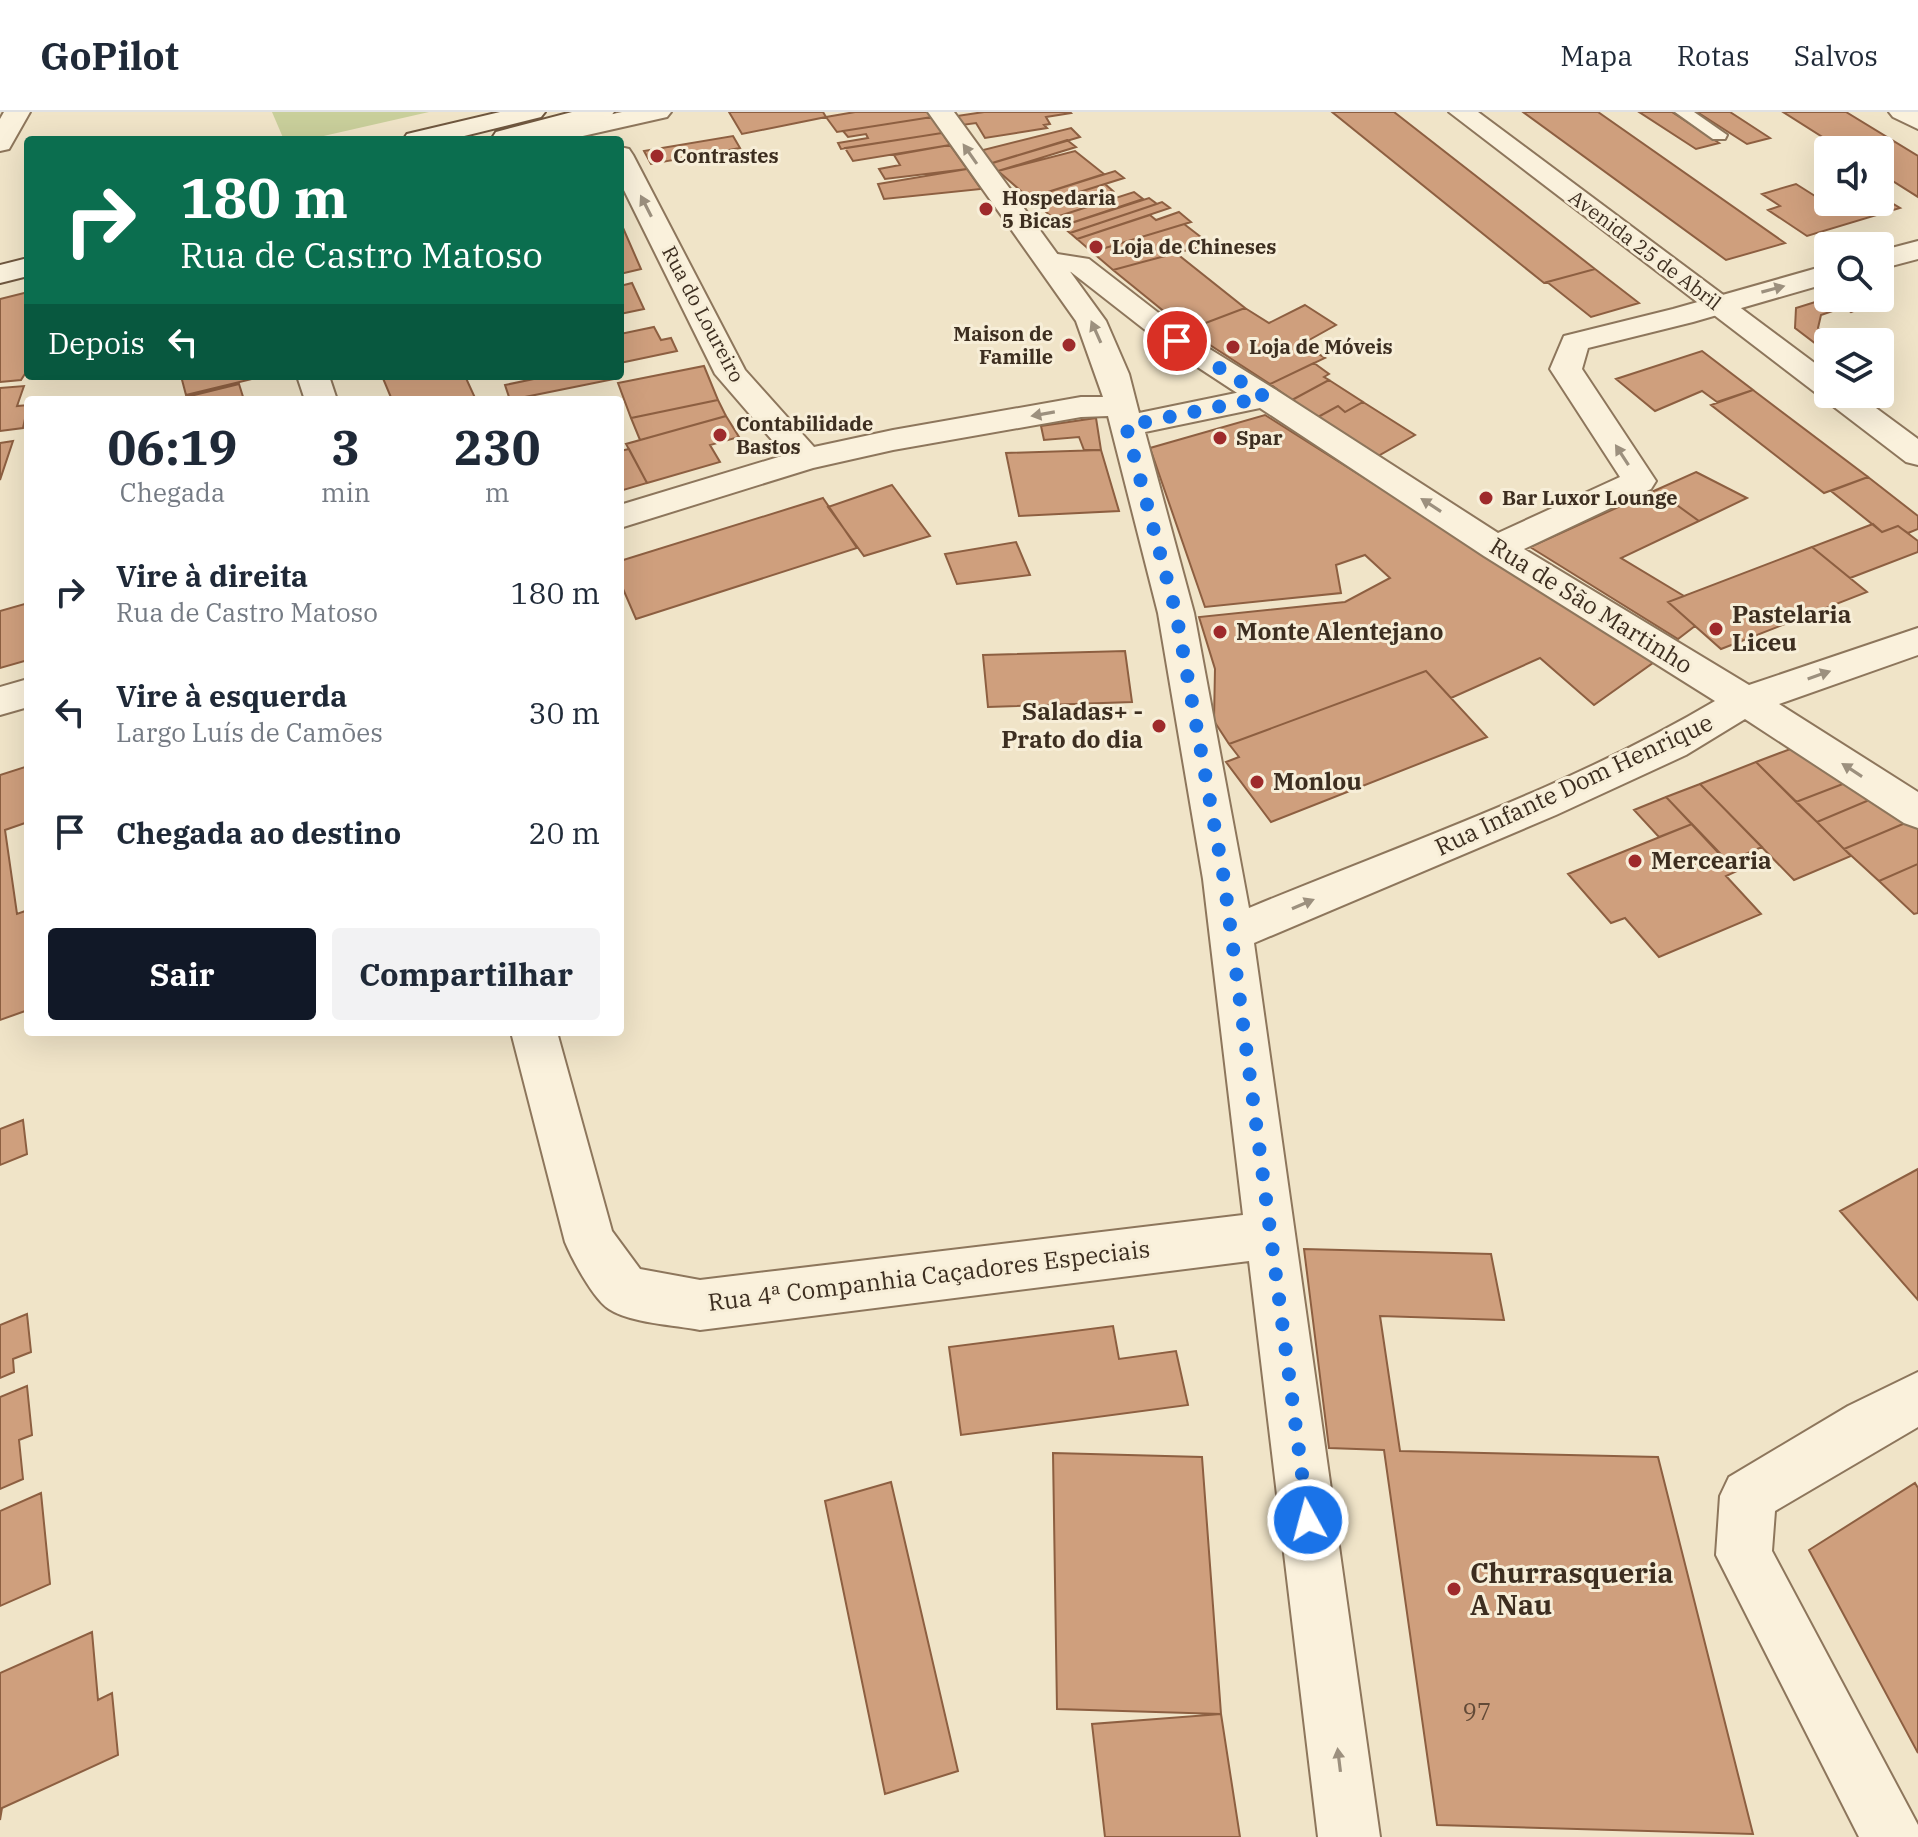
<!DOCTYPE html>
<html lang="pt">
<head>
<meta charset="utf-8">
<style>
  body { margin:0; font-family:"IBM Plex Serif",serif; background:#f2f2f3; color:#1f2937; height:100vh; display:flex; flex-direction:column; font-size:30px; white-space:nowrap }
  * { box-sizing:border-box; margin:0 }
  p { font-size:26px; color:#747a83 }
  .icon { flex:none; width:44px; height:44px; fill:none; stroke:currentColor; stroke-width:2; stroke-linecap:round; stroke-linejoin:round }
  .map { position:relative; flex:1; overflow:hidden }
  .details { position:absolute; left:24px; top:284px; width:600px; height:640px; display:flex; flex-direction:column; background:#fff; border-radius:8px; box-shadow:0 8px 32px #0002 }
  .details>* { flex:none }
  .banner { position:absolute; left:24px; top:24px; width:600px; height:244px; border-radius:8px; box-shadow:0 8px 32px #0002; background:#0b6e4f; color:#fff; overflow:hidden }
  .buttons { position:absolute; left:1814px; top:24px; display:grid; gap:16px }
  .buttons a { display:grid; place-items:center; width:80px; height:80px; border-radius:8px; background:#fff; box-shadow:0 8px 32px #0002; font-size:40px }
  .pin { position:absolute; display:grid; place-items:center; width:68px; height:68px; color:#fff; margin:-34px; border:4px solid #fff; border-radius:50%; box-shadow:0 2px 8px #0007 }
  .me { position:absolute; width:88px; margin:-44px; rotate:353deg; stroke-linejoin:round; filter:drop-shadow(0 0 6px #0008) }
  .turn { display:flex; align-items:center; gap:28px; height:168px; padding:0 24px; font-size:36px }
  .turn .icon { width:104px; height:104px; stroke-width:2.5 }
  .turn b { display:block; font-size:56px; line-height:68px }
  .then { display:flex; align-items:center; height:76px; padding:0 24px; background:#0003; gap:16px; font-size:30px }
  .eta { display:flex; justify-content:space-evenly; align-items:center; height:136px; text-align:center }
  .eta b { font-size:48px; font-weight:700; line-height:56px }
  .cta { display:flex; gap:16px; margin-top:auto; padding:16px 24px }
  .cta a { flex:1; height:92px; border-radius:8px; background:#111827; color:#fff; font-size:32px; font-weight:700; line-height:92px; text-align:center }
  .cta a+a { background:#f2f2f3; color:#1f2937 }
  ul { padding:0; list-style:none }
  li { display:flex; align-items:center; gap:24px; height:120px; padding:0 24px }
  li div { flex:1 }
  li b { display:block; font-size:30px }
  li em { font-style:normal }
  header { display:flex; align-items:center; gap:48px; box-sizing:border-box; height:112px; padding:0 40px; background:#fff; border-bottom:2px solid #e0e1e3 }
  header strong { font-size:38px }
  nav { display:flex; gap:44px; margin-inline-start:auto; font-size:28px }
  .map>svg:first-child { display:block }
  .green { fill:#c9cf9b }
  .building { fill:#cf9f7d; stroke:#8d5f41; stroke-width:2 }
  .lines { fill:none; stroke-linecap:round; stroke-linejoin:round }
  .service-casing { stroke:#8d765c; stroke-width:4 }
  .pedestrian-casing { stroke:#8d765c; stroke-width:4 }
  .minor-casing { stroke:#8d765c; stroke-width:4 }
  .tertiary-casing { stroke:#8d765c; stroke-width:4 }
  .secondary-casing { stroke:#6f573f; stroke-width:4 }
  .service { fill:#faf1dc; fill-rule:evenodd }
  .pedestrian { fill:#faf1dc; fill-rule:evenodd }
  .minor { fill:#faf1dc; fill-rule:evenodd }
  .tertiary { fill:#faf1dc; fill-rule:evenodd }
  .secondary { fill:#faf1dc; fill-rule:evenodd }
  .oneway { fill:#9c907e }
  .route { stroke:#1a73e8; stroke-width:14; stroke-dasharray:0 25.2 }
  .poi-dot { fill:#9e2a2b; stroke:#f7eed8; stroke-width:3 }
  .labels { text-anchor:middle; stroke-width:6; stroke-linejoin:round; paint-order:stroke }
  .far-poi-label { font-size:20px; font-weight:bold; fill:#3d2e20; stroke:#f7eed8; text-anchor:start }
  .far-street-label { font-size:20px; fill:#3d2e20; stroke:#f7eed8 }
  .street-label { font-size:24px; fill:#3d2e20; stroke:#f7eed8 }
  .poi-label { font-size:24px; font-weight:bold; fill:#3d2e20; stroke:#f7eed8; text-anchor:start }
  .near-number-label { font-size:24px; fill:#624a37 }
  .near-poi-label { font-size:28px; font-weight:bold; fill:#3d2e20; stroke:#f7eed8; text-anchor:start }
</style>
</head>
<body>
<header>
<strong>GoPilot</strong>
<nav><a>Mapa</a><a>Rotas</a><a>Salvos</a></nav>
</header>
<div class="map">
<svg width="1918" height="1725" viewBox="0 0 1918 1725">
  <rect width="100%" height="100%" fill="#f0e4c8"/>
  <path class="green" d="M272 0H429L306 28H284Z"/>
  <path class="building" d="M729 0H823L826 5 742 22Z
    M855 0H929L932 5 837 20 826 5Z
    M984 0H1070L1071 1 1046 5 1050 12 1044 13 1047 16 985 26 976 11 962 13 957 4Z
    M1332 0H1394L1595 157 1544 171Z
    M1523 0H1598L1785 131 1726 148Z
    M1639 0H1672L1719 31 1696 37Z
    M1697 0H1730L1770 26 1747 32Z
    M1783 0H1846L1918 44V85L1880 61V38H1843Z
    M932 5 942 21 841 37 838 31 868 26 866 22 848 25 843 19Z
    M1071 16 1080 25 989 52 979 39Z
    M942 21 950 33 853 49 845 36Z
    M733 24 740 36 651 52 644 39Z
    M1067 28 1076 35 998 59 989 52Z
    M950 33 967 57 885 67 879 57 900 53 894 43Z
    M1075 39 1104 62 1029 86 998 59Z
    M967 57 981 77 884 87 878 72Z
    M1115 59 1124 66 1038 93 1029 86Z
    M1105 72 1113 79 1105 81 1112 87 1053 106 1038 93Z
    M1796 72 1815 84 1828 80V90H1880V84L1900 96 1807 124 1768 98 1780 94 1762 82Z
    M1134 80 1143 87 1062 114 1053 106Z
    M1149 86 1157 92 1070 121 1062 114Z
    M1162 90 1170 96 1077 127 1070 121Z
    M1179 100 1191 110 1092 140 1077 127 1150 103 1156 108Z
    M620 109 641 157 620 162Z
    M1184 112 1210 132 1113 158 1092 140Z
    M1176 141 1245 196 1187 218 1113 158Z
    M1595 157 1639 191 1591 205 1547 170Z
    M632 171 644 197 620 202V174Z
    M28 180V257L21 268 0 270V187Z
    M1828 186H1865L1873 191 1851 200 1844 195 1821 203 1818 216 1832 229 1820 235 1795 216 1796 196Z
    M1305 193 1336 213 1302 232 1325 246 1270 272 1187 218 1245 196 1269 211Z
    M654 215 661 228 671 226 677 239 620 251V222Z
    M1702 239 1753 278 1717 290 1702 279 1655 299 1616 267Z
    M1314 251 1329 262 1324 265 1329 268 1292 288 1270 272Z
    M704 254 718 288 631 306 618 271Z
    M181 264H264L186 283Z
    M382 264H465L476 288H392Z
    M548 264H613L614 267 510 288 505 273Z
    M1329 268 1363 290 1345 300 1338 294 1318 305 1292 288Z
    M239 272 244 288H174Z
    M24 274 17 294 28 293 23 316 0 319V276Z
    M1753 278 1868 365 1824 381 1711 293Z
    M718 288 726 304 640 328 631 306Z
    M1363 290 1415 323 1378 344 1318 305 1338 294 1345 300Z
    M1265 303 1540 477 1657 548 1594 593 1540 546 1451 586 1426 559 1229 632 1214 609 1215 557 1199 505 1345 490 1390 466 1365 443 1336 453 1341 481 1205 495 1150 336Z
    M726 304 739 325 710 333 720 350 647 371 626 332Z
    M1096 306 1101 338H1084L1079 325 1044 328 1041 314Z
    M13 329 0 368V331Z
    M629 337 647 371 620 379V339Z
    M1101 338 1119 399 1019 404 1006 341Z
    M1696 360 1747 386 1699 409 1656 378Z
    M1868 365 1918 404V417L1908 421 1898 414 1882 420 1831 379Z
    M892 373 930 424 864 444 828 395Z
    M1656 378 1699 409 1621 446 1684 484 1668 490 1695 514 1678 527 1530 435Z
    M823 386 857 436 636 507 620 470V449Z
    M1873 412 1882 420 1898 414 1918 429V440L1850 466 1812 435Z
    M1016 430 1030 463 957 472 945 442Z
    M1812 435 1867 480 1721 537 1668 490Z
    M28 491V548L0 556V499Z
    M1125 539 1132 590 988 595 983 543Z
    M1426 559 1487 625 1271 710 1226 650 1239 645 1229 632Z
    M1793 636 1848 670 1796 690 1756 650Z
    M1756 650 1817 710 1851 744 1794 768 1700 672Z
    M28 654V710L5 718 17 802 28 798V898L0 908V663Z
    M1848 670 1874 686 1817 710 1796 690Z
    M1700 672 1762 735 1727 750 1666 685Z
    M1666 685 1692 712 1659 725 1634 698Z
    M1874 686 1910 709 1844 737 1817 710Z
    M1910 709 1918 714V752L1879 769 1844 737Z
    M1692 712 1737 759 1726 764 1761 802 1659 845 1625 806 1611 811 1568 762Z
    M1918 752V801L1914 802 1879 769Z
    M23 1008 27 1042 0 1053V1017Z
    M1918 1057V1188L1840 1099Z
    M1304 1137 1491 1142 1504 1208 1380 1204 1400 1339 1658 1345 1753 1722 1437 1713 1384 1338 1329 1336Z
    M27 1202 31 1240 13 1247 14 1260 0 1266V1213Z
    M1113 1214 1119 1247 1176 1239 1188 1293 961 1323 949 1235Z
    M27 1274 32 1323 19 1328 23 1367 0 1377V1285Z
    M1053 1341 1202 1345 1221 1602 1057 1597Z
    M891 1370 958 1659 885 1682 825 1389Z
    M1915 1371 1918 1376V1641L1809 1438Z
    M41 1381 50 1472 0 1494V1399Z
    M92 1520 98 1588 112 1581 118 1643 2 1696 0 1708V1561Z
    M1221 1602 1240 1725H1105L1092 1612Z"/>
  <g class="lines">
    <defs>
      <path id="service" d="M1675 0H1694L1727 23 1725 27H1713Z"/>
      <path id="pedestrian" d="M1051 141 1089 147 1187 223 1276 278 1280 285 1276 292 1265 294 1254 292 1167 235 1071 160 1041 155 1037 149 1041 143Z"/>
      <path id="minor" d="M4 0H30L9 37 0 39V7Z
        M928 0H954L1106 209 1129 262 1139 301 1265 275 1276 278 1498 421 1620 365 1550 257 1564 224 1673 197 1828 153V171L1693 210 1588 236 1582 257 1656 369 1651 377 1524 437 1749 573 1918 516V543L1779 592 1918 680V716L1904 711 1745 607 1686 643 1556 703 1254 831 1380 1725H1318L1249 1149 700 1218C675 1213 630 1211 609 1197 594 1188 572 1147 565 1130L511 920H557L612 1119 640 1157 700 1168 1243 1103 1203 767 1158 501 1108 304 1081 305 893 338 813 356 620 416V393L785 343 715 262 620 70V35L629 37 633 43 745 258 814 335 893 318 1081 285H1103L1076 209ZM1260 296 1484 444 1715 589C1570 675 1405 731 1249 796L1194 501 1145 320Z
        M1889 0H1918V17L1893 5Z
        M1918 129V147L1880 157V139Z
        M297 264H329L337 288H305Z
        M28 567V595L0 603V575Z
        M1918 1260V1315L1775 1399 1772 1439 1918 1713V1725H1859L1716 1443 1720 1384 1729 1365 1848 1294Z"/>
      <path id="tertiary" d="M622 0H671L667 5 565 28H516L520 22Z
        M1449 0H1478L1828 261V282H1857L1918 327V353L1906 350Z"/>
      <path id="secondary" d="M500 0H545L541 5 448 28H403L407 22Z
        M572 0H614L610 5 527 28 492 26 496 20Z
        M28 146V164L0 171V153Z"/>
    </defs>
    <use href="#service" class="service-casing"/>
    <use href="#pedestrian" class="pedestrian-casing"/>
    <use href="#minor" class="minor-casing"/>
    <use href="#tertiary" class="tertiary-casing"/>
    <use href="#secondary" class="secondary-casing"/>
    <use href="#service" class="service"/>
    <use href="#pedestrian" class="pedestrian"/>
    <use href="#minor" class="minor"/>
    <use href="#tertiary" class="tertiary"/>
    <use href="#secondary" class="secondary"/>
  </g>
  <defs><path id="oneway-solid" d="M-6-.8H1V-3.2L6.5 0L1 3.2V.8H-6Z" transform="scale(2)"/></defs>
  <g class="oneway">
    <use href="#oneway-solid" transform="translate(970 42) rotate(-125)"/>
    <use href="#oneway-solid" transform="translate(646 94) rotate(-117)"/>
    <use href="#oneway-solid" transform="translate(1773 177) rotate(-15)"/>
    <use href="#oneway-solid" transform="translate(1096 220) rotate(-114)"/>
    <use href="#oneway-solid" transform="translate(1043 302) rotate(170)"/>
    <use href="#oneway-solid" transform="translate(1622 343) rotate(-123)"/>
    <use href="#oneway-solid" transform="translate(1431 393) rotate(-147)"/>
    <use href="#oneway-solid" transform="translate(1819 563) rotate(-19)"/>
    <use href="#oneway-solid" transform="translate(1852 658) rotate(-147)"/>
    <use href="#oneway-solid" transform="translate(1303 792) rotate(-23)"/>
    <use href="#oneway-solid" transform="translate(1339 1648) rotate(-97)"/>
  </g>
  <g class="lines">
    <path class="route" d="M1177 229 1265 285 1126 314 1176 501 1224 767 1308 1408"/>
  </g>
  <g class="poi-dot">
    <circle cx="657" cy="44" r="8"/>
    <circle cx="986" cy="97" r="8"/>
    <circle cx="1096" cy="135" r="8"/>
    <circle cx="1069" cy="233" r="8"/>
    <circle cx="1233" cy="235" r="8"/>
    <circle cx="720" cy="323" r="8"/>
    <circle cx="1220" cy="326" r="8"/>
    <circle cx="1486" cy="386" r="8"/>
    <circle cx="1716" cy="517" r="8"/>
    <circle cx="1220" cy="520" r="8"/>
    <circle cx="1159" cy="614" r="8"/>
    <circle cx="1257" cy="670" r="8"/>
    <circle cx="1635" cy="749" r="8"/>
    <circle cx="1454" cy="1477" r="8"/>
  </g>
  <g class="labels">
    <g class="far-poi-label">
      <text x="673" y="51">Contrastes</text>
      <text x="1002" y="93">Hospedaria<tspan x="1002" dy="23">5 Bicas</tspan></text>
      <text x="1112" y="142">Loja de Chineses</text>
      <text x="1053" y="229" text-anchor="end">Maison de<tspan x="1053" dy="23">Famille</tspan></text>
      <text x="1249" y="242">Loja de Móveis</text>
      <text x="736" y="319">Contabilidade<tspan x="736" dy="23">Bastos</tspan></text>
      <text x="1236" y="333">Spar</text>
      <text x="1502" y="393">Bar Luxor Lounge</text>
    </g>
    <g class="far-street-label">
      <text transform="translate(1645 138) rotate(37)" y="7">Avenida 25 de Abril</text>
      <text transform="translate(703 202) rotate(62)" y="7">Rua do Loureiro</text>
    </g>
    <g class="street-label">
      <text transform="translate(1591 494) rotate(32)" y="8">Rua de São Martinho</text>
      <text transform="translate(1574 673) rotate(-25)" y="8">Rua Infante Dom Henrique</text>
      <text transform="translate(929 1164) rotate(-7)" y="8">Rua 4ª Companhia Caçadores Especiais</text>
    </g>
    <g class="poi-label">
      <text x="1732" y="511">Pastelaria<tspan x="1732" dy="28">Liceu</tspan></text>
      <text x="1236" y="528">Monte Alentejano</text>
      <text x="1143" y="608" text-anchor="end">Saladas+ -<tspan x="1143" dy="28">Prato do dia</tspan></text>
      <text x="1273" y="678">Monlou</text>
      <text x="1651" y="757">Mercearia</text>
    </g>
    <g class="near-number-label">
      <text x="1477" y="1608">97</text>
    </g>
    <g class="near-poi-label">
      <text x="1470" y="1471">Churrasqueria<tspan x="1470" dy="32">A Nau</tspan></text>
    </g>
  </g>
</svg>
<div class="buttons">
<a><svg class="icon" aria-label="sound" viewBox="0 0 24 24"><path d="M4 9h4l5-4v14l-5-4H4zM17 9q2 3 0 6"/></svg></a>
<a><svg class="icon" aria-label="search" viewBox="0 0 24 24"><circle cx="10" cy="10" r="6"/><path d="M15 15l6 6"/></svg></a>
<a><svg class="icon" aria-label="layers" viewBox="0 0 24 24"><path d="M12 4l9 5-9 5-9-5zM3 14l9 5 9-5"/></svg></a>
</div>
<div class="pin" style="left:1177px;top:229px;background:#d93025"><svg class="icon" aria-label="arrive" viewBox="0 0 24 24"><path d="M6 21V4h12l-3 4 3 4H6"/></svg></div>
<svg class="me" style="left:1308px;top:1408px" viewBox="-20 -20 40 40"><circle r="17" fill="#1a73e8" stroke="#fff" stroke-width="3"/><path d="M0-11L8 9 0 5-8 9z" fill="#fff"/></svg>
<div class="banner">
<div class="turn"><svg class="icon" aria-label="right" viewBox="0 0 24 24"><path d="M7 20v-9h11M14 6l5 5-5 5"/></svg><div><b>180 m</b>Rua de Castro Matoso</div></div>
<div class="then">Depois<svg class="icon" aria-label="left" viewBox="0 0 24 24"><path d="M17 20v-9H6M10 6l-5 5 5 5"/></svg></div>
</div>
<section class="details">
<div class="eta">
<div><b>06:19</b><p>Chegada</p></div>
<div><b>3</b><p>min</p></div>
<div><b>230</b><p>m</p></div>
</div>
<ul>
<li><svg class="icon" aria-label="right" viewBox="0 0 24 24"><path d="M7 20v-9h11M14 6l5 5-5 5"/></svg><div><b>Vire à direita</b><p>Rua de Castro Matoso</p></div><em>180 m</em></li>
<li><svg class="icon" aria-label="left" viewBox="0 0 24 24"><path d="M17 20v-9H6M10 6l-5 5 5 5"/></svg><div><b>Vire à esquerda</b><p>Largo Luís de Camões</p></div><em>30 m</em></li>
<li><svg class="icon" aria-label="arrive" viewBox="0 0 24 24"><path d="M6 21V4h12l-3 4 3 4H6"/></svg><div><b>Chegada ao destino</b></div><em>20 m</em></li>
</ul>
<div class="cta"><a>Sair</a><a>Compartilhar</a></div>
</section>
</div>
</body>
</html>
